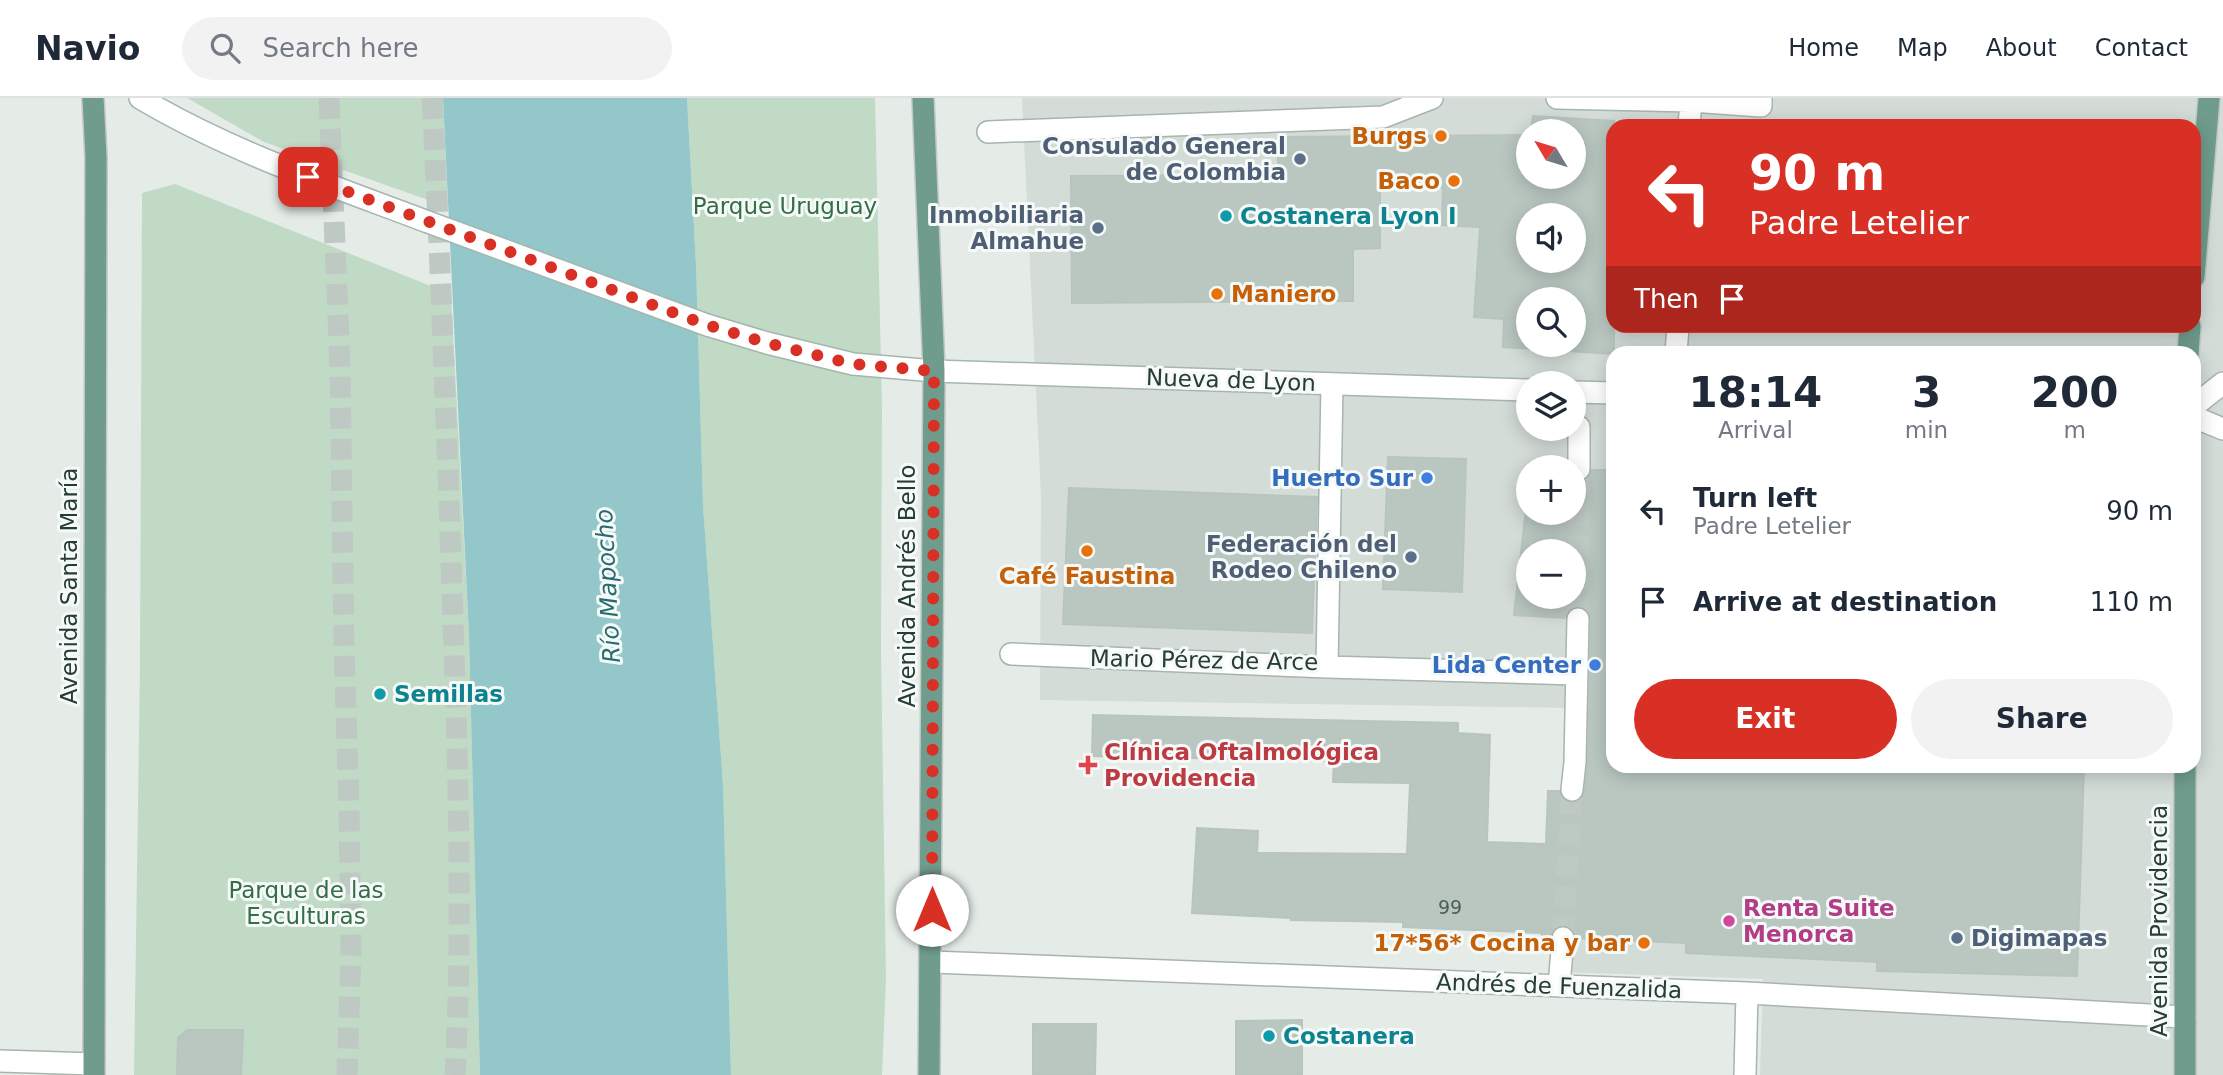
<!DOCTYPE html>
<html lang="en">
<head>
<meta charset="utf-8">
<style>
  body { margin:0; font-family:"DejaVu Sans",sans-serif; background:#f2f2f3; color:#1f2937; height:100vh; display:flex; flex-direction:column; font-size:26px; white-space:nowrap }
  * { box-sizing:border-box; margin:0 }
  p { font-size:23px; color:#747a83 }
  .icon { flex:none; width:38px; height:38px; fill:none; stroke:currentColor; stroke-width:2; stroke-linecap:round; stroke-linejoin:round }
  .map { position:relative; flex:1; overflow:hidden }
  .drawer { position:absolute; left:1606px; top:248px; width:595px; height:427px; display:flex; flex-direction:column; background:#fff; border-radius:21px; box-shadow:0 4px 18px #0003 }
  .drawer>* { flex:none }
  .hud { position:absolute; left:1606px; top:21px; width:595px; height:214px; border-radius:21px; box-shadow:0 4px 18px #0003; background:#d93025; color:#fff; overflow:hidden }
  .needle { width:46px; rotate:308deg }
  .tools { position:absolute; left:1516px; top:21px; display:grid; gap:14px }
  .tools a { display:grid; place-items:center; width:70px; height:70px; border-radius:50%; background:#fff; box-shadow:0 4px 18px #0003; font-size:35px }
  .pin { position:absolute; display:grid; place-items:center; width:60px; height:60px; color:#fff; margin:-30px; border-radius:14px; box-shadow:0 4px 10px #0006 }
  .me { position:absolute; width:77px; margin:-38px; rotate:0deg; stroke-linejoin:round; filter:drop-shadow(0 0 5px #0008) }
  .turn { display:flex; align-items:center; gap:24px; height:147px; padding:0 28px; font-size:32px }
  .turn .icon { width:91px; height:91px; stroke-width:2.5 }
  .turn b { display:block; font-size:49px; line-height:60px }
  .then { display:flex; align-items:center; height:66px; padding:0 28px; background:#0003; gap:14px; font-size:26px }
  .eta { display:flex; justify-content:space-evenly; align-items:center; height:119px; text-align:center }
  .eta b { font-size:42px; font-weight:700; line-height:49px }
  .action { display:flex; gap:14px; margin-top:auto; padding:14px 28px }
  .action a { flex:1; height:80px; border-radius:42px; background:#d93025; color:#fff; font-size:28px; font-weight:700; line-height:80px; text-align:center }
  .action a+a { background:#f2f2f3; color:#1f2937 }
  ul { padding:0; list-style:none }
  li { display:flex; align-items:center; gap:21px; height:91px; padding:0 28px }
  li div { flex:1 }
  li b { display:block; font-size:26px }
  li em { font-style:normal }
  header { display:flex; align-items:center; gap:42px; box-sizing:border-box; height:98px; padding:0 35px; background:#fff; border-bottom:2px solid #e0e1e3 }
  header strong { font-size:33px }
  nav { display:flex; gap:38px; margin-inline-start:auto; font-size:24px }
  .search { width:490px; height:63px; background:#f2f2f3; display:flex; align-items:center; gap:18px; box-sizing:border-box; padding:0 24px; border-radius:38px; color:#747a83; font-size:26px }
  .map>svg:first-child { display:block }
  .built { fill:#d3dcd7; fill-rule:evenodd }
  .green { fill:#c1dac5 }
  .water { fill:#94c7ca }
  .building { fill:#bac7c1; stroke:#b8c5be; stroke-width:2; fill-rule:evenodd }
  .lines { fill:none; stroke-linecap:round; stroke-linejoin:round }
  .street-tunnel { stroke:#bfc9c4; stroke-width:21; stroke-dasharray:21 10; stroke-linecap:butt }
  .highway-tunnel { stroke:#bfc9c4; stroke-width:21; stroke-dasharray:21 10; stroke-linecap:butt }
  .street-casing { stroke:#a8b4ae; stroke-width:24 }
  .secondary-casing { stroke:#a4b6af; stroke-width:24 }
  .primary-casing { stroke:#c2c8c6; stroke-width:24 }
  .street { stroke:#fff; stroke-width:21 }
  .secondary { stroke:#fff; stroke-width:21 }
  .primary { stroke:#6f9c8c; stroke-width:21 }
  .secondary-bridge-casing { stroke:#a4b6af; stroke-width:24; stroke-linecap:butt }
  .secondary-bridge { stroke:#fff; stroke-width:21 }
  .route { stroke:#d93025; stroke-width:12; stroke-dasharray:0 21.6 }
  .food-dot { fill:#e8710a; stroke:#f5f9f7; stroke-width:2.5 }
  .service-dot { fill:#5c6f8a; stroke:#f5f9f7; stroke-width:2.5 }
  .culture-dot { fill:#0f9aa8; stroke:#f5f9f7; stroke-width:2.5 }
  .shop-dot { fill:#3f7fe0; stroke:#f5f9f7; stroke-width:2.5 }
  .health-dot { fill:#e0444e; stroke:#f5f9f7; stroke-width:2.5 }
  .hotel-dot { fill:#d1479c; stroke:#f5f9f7; stroke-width:2.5 }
  .labels { text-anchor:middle; stroke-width:6; stroke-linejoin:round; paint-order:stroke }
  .number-label { font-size:19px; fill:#4b5f57 }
  .food-label { font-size:23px; font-weight:bold; fill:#c56008; stroke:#f5f9f7; text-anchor:end }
  .service-label { font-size:23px; font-weight:bold; fill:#4e5e75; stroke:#f5f9f7; text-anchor:end }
  .park-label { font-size:23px; fill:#356e46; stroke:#f5f9f7 }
  .culture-label { font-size:23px; font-weight:bold; fill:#0d838f; stroke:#f5f9f7; text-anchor:start }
  .street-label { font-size:23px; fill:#263c34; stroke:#f5f9f7 }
  .shop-label { font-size:23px; font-weight:bold; fill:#366cbe; stroke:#f5f9f7; text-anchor:end }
  .health-label { font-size:23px; font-weight:bold; fill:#be3a42; stroke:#f5f9f7; text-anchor:start }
  .hotel-label { font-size:23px; font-weight:bold; fill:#b23c85; stroke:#f5f9f7; text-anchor:start }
  .water-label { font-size:24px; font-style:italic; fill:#276b70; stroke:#f5f9f7 }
</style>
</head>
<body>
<header>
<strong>Navio</strong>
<div class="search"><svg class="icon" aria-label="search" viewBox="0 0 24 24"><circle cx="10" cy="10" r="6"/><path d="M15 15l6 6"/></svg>Search here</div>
<nav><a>Home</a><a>Map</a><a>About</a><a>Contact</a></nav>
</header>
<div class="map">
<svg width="2223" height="977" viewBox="0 0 2223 977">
  <rect width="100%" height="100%" fill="#e5ece8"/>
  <path class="built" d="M1022 0H2223V977H1760L1763 881 1561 874 1575 664V610L1040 602 1041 398ZM1614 28H2194V228H1614ZM1528 33H1573V79H1528ZM1528 117H1573V163H1528ZM1528 201H1573V247H1528ZM1614 256H2194V668H1614ZM1528 285H1573V331H1528ZM1528 369H1573V415H1528ZM1528 453H1573V499H1528Z"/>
  <path class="green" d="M187 0H443L448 109 264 44Z
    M687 0H875L882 311 881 552 886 880 882 977H731L723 687 703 407 696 166Z
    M175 86 451 196 469 538 480 977H134L140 568 142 95Z"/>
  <path class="water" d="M443 0H687L696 166 703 407 723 687 731 977H480L469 538Z"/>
  <path class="building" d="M1533 18 1614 23V256L1503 249 1504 221 1474 219 1480 129 1442 127 1443 89 1380 86V150L1353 151V203L1072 205 1071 78 1278 77V39L1528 37V79H1573V33H1531ZM1528 117H1573V163H1528ZM1528 201H1573V247H1528Z
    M1388 359 1466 361 1462 494 1383 491Z
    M1592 372H1614V668H2084L2077 878 1877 873V864L1686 855V845L1576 840 1571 830 1563 827 1553 832 1550 839H1542V835L1403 829V824L1291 822V820L1192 815 1197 730 1258 733 1257 755 1407 756 1410 685 1333 684 1334 663 1092 658 1093 617 1458 625V635L1490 637 1487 744 1546 746 1548 693H1559L1564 702 1571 705 1582 700 1585 693 1588 664 1591 521 1589 514 1579 508 1571 510 1565 520 1514 517 1528 392V415H1573V383L1586 382ZM1528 453H1573V499H1528Z
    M1069 390 1317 399 1312 535 1063 526Z
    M1302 922V977H1236V923Z
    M1033 926H1096L1095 977H1033Z
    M187 932H243L241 977H177L178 940Z"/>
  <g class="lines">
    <path class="street-tunnel" d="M1578 521 1579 371
      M1563 840 1572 692"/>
    <path class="highway-tunnel" d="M329 0 340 268 344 548 349 709 351 856 347 977
      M432 0C441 174 447 348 453 523 458 674 463 826 455 977"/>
    <defs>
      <path id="street" d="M1557 0 1691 3 1689 28
        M1691 3 1761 8V0
        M988 34 1383 19 1432 0
        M1676 256 1678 228
        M2194 308 2223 285
        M1579 371V329
        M1011 556 1327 569 1332 286
        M1327 569 1576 576
        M1572 692 1575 664 1578 521
        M932 864 1747 895 2185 919
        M1559 888 1563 840
        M0 963 94 966
        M1745 977 1747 895"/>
      <path id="secondary" d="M140 0C231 54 330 87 428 124
        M707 227 767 245 853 266 934 273 1528 292
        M1573 294 1614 295
        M2194 319 2223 331"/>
      <path id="primary" d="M93 0 96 59 94 977
        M923 0 934 273 929 977
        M2194 179 2209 0
        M2188 256 2190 228
        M2185 977V668"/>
    </defs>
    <use href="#street" class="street-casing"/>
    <use href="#secondary" class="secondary-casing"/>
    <use href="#primary" class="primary-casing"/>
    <use href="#street" class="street"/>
    <use href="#secondary" class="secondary"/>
    <use href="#primary" class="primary"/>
    <defs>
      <path id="secondary-bridge" d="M428 124 707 227"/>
    </defs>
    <use href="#secondary-bridge" class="secondary-bridge-casing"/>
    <use href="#secondary-bridge" class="secondary-bridge"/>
  </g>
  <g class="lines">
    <path class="route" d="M308 79 707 227 767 245 853 266 934 273 932 812"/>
  </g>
  <g class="food-dot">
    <circle cx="1441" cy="38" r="7"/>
    <circle cx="1454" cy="83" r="7"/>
    <circle cx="1217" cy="196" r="7"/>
    <circle cx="1087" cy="453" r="7"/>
    <circle cx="1644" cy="845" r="7"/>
  </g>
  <g class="service-dot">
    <circle cx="1300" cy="61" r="7"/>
    <circle cx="1098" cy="130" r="7"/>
    <circle cx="1411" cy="459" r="7"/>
    <circle cx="1957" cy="840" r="7"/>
  </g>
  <g class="culture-dot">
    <circle cx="1226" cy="118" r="7"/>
    <circle cx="380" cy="596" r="7"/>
    <circle cx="1269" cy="938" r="7"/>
  </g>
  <g class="shop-dot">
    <circle cx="1427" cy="380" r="7"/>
    <circle cx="1595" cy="567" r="7"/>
  </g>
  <path class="health-dot" d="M1084.5 656.5h7v7h7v7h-7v7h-7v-7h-7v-7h7z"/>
  <circle class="hotel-dot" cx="1729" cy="823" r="7"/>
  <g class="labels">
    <g class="number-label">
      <text x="1450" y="816">99</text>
    </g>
    <g class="food-label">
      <text x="1427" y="46">Burgs</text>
      <text x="1440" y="91">Baco</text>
      <text x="1231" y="204" text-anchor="start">Maniero</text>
      <text x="1087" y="486" text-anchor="middle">Café Faustina</text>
      <text x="1630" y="853">17*56* Cocina y bar</text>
    </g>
    <g class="service-label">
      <text x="1286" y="56">Consulado General<tspan x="1286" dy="26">de Colombia</tspan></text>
      <text x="1084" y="125">Inmobiliaria<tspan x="1084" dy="26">Almahue</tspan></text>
      <text x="1397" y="454">Federación del<tspan x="1397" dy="26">Rodeo Chileno</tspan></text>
      <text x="1971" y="848" text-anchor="start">Digimapas</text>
    </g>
    <g class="park-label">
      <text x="785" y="116">Parque Uruguay</text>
      <text x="306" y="800">Parque de las<tspan x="306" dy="26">Esculturas</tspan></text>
    </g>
    <g class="culture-label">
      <text x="1240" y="126">Costanera Lyon I</text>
      <text x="394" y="604">Semillas</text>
      <text x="1283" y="946">Costanera</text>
    </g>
    <g class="street-label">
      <text transform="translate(1231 282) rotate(2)" y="8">Nueva de Lyon</text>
      <text transform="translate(69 488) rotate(-90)" y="8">Avenida Santa María</text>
      <text transform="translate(907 488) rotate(-90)" y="8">Avenida Andrés Bello</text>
      <text transform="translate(1204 562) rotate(1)" y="8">Mario Pérez de Arce</text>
      <text transform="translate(2159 823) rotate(-90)" y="8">Avenida Providencia</text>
      <text transform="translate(1559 888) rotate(2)" y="8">Andrés de Fuenzalida</text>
    </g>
    <g class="shop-label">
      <text x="1413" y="388">Huerto Sur</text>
      <text x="1581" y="575">Lida Center</text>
    </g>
    <g class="health-label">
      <text x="1104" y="662">Clínica Oftalmológica<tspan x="1104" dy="26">Providencia</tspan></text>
    </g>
    <g class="hotel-label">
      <text x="1743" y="818">Renta Suite<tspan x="1743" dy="26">Menorca</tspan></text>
    </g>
    <g class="water-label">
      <text transform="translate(608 488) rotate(-93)" y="8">Río Mapocho</text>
    </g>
  </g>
</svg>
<div class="tools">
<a><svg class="needle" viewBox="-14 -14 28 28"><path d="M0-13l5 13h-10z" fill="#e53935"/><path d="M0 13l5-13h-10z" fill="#747a83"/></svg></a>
<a><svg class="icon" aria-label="sound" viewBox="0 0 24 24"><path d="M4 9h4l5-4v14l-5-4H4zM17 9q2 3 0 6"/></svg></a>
<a><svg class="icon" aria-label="search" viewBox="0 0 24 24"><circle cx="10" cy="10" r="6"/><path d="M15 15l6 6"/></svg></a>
<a><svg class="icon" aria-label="layers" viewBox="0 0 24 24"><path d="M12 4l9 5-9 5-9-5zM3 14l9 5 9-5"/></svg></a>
<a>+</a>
<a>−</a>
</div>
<div class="pin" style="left:308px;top:79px;background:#d93025"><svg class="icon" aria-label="arrive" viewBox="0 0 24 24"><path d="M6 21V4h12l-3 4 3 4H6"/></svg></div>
<svg class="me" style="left:932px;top:812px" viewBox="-20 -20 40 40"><circle r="19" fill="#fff"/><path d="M0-13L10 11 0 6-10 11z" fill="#d93025"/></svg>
<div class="hud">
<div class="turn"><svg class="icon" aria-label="left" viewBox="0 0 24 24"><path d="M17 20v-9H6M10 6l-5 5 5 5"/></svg><div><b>90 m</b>Padre Letelier</div></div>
<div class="then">Then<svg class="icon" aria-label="arrive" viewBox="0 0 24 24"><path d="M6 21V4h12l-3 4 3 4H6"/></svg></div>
</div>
<section class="drawer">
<div class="eta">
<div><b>18:14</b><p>Arrival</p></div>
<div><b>3</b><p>min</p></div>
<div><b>200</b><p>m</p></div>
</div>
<ul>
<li><svg class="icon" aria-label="left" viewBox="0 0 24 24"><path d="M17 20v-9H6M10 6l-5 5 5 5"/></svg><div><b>Turn left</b><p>Padre Letelier</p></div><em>90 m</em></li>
<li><svg class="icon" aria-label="arrive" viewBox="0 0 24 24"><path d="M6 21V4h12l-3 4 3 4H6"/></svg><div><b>Arrive at destination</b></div><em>110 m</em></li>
</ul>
<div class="action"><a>Exit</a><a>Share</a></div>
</section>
</div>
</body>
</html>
